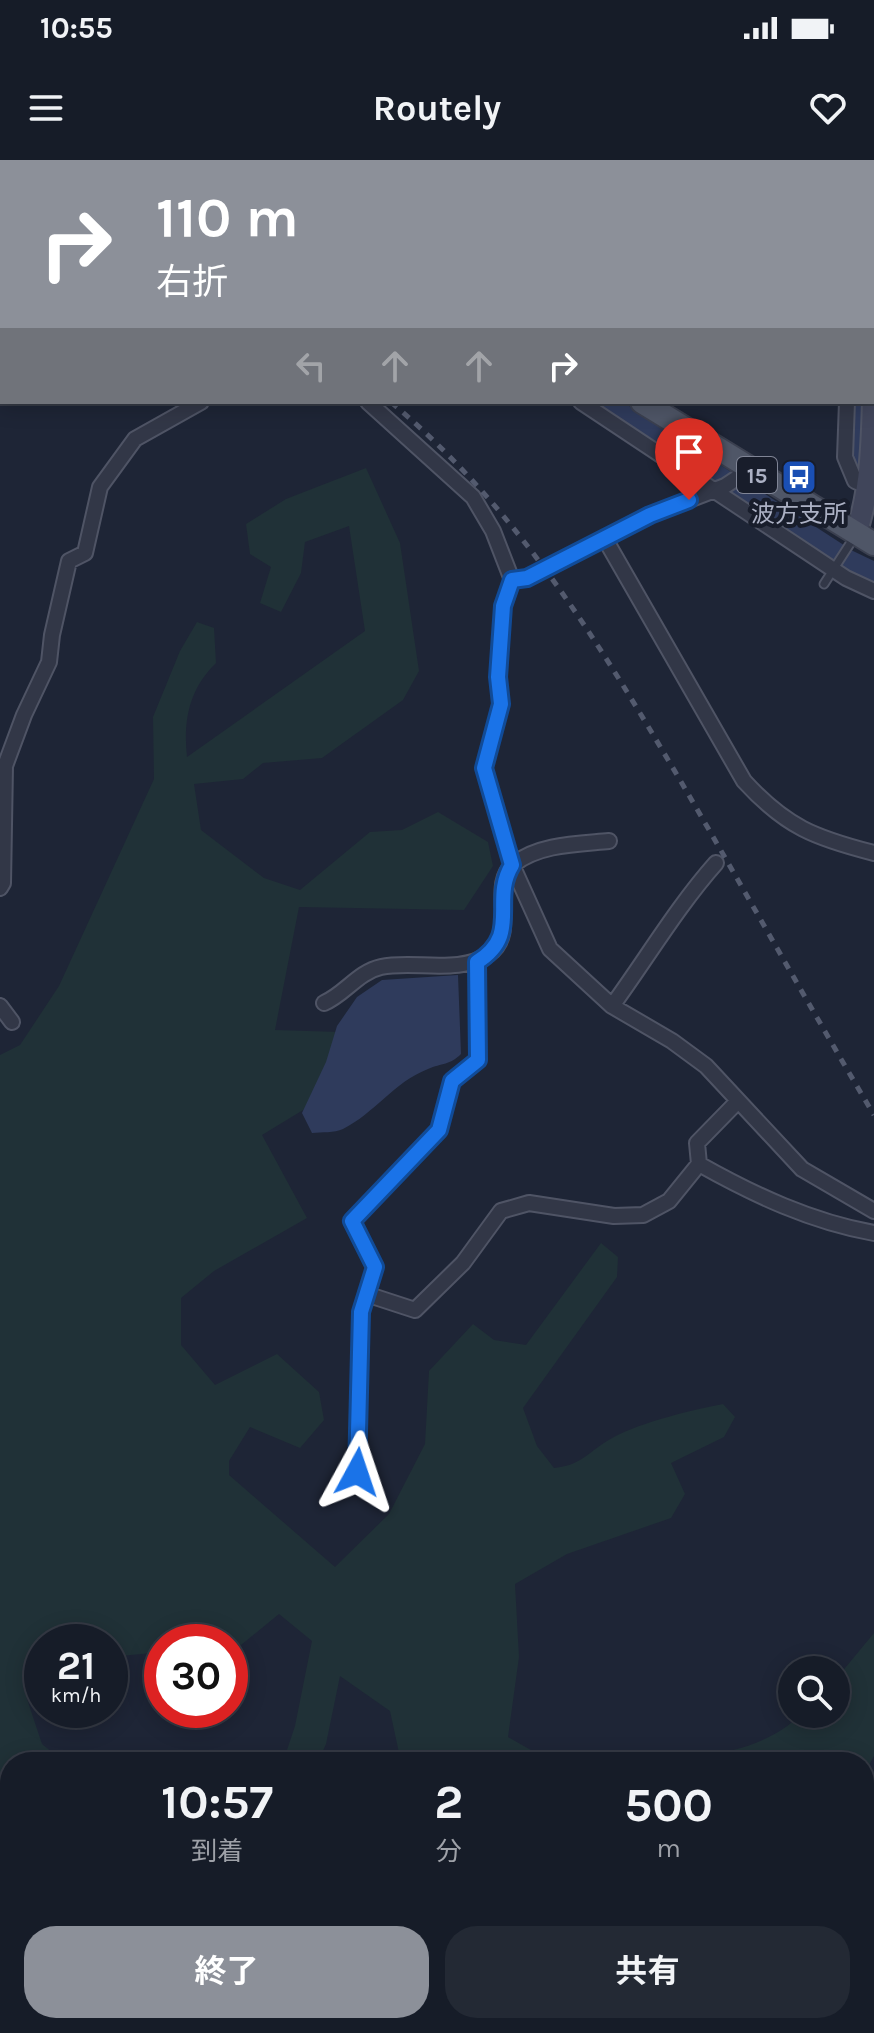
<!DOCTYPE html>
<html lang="ja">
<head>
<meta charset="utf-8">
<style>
  body { margin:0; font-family:Karla,"Noto Sans JP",sans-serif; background:#232934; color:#f1f3f6; height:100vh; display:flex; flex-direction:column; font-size:30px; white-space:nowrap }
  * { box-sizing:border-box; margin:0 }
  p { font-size:26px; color:#9ea1a8 }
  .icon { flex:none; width:44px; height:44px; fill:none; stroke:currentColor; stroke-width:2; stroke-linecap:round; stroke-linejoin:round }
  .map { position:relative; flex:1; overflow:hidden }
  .drawer { position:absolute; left:0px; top:1592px; width:874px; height:282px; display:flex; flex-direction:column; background:#161c28; border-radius:32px 32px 0 0; box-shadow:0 4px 20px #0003,0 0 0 2px #353a45 }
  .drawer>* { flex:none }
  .guide { position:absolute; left:0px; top:0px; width:874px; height:244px; box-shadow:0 4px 20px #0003,0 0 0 2px #353a45; background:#8c9099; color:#fff; overflow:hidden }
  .tools { position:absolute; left:778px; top:1496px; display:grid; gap:16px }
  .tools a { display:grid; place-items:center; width:72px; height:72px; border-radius:50%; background:#161c28; box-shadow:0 4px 20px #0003,0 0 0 2px #353a45; font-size:40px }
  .speed { position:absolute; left:24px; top:1464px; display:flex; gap:16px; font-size:40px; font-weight:700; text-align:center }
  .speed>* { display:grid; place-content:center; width:104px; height:104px; border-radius:50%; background:#161c28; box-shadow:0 4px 20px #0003,0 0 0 2px #353a45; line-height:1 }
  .speed small { font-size:20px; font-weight:400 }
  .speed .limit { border:12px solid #d22; background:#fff; color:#111 }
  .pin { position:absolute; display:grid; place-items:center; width:68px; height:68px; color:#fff; margin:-82px -34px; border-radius:50% 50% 50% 0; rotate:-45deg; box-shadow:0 0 8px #0007 }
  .pin .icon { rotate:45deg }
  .me { position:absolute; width:88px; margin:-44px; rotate:5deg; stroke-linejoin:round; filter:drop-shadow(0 0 6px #0008) }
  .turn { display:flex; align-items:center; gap:28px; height:168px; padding:0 24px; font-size:36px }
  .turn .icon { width:104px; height:104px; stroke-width:2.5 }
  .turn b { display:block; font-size:56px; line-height:68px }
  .lanes { display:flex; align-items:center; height:76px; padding:0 24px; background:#0003; justify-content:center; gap:40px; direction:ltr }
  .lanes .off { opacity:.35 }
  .eta { display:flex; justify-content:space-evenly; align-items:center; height:136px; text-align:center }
  .eta b { font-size:48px; font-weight:700; line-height:56px }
  .action { display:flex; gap:16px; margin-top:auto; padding:16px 24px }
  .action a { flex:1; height:92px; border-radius:32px; background:#8c9099; color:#fff; font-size:32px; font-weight:700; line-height:92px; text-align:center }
  .action a+a { background:#232934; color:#f1f3f6 }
  .status { display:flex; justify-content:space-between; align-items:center; height:56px; padding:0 40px; background:#161c28; direction:ltr }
  .status svg { height:22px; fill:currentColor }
  header { display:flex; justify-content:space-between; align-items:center; height:104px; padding:0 24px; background:#161c28; font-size:36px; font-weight:700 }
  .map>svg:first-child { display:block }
  .green { fill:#203137 }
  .water { fill:#2f3b5c }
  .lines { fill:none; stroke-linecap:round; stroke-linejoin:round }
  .river { stroke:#2f3b5c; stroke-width:28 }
  .lane-casing { stroke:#4f5465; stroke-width:11 }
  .street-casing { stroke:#4f5465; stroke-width:18 }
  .secondary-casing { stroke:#4f5465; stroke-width:24 }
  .primary-casing { stroke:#3b4050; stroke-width:26 }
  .lane { stroke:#323747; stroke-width:7 }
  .street { stroke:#323747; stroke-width:14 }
  .secondary { stroke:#40455a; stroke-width:20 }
  .primary { stroke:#4f5667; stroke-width:22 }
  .rail { stroke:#535a6e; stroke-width:5; stroke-dasharray:8 8; stroke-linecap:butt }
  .route-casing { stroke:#114b97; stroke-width:20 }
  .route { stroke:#1a73e8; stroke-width:14 }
  .labels { text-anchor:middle; stroke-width:8; stroke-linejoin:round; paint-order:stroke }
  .shield { fill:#181d2b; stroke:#808596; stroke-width:2 }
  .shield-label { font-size:22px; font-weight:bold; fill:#acb1c4 }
  .poi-label { font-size:24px; fill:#acb1c4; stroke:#181d2b }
</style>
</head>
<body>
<div class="status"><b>10:55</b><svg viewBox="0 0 49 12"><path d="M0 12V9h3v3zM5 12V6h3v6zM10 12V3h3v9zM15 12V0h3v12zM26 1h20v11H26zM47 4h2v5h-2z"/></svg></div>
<header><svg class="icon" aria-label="menu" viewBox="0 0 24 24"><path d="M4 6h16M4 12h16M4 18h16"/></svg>Routely<svg class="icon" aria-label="heart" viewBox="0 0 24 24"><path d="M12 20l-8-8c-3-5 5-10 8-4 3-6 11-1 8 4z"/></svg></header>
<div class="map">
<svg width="874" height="1873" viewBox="0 0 874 1873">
  <rect width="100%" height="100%" fill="#1e2536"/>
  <path class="green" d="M366 308 400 383 419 511 403 540 322 598 263 603 243 619 194 624 201 670 264 718 300 730 370 672 402 670 438 652 488 682 493 706 464 750 299 747 275 870 340 872 313 944 262 975 307 1058 214 1111 181 1138V1185L215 1225 277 1194 319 1232 324 1260 300 1288 250 1267 229 1301V1315L335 1407 389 1354 425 1284 429 1211 473 1164 494 1180 526 1185 601 1083 618 1097 617 1117 523 1248 537 1286 554 1308C584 1305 589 1290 614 1277 642 1262 692 1250 723 1244L735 1257 724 1277 671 1303 685 1334 671 1358 567 1394 515 1424 519 1497 508 1577 552 1602H401L390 1551 340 1516 326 1584 318 1602H272L285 1596 295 1566 312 1481 279 1454 241 1485 162 1482V1492L110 1497V1482H42V1511L23 1527 42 1584 64 1602H10V1642L0 1641V895L20 885 59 826 154 619 153 557 180 491 197 462 214 468 216 503C189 529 183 561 187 597L365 471 349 366 305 382 301 413 281 452 260 443 271 407 250 394 246 364 286 339Z
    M874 1473V1596L864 1614V1602H630C686 1599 759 1597 801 1554H836V1519Z
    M10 1780V1864H211L212 1873H0V1785Z"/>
  <path class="water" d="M593 242H623L853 391 874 401V427Z
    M458 815 461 894C450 905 442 903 428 909 394 922 375 953 343 969 334 973 322 972 312 973L302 953 326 902 337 866 357 837 382 820Z"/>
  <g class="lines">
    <path class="river" d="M866 2V0
      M857 305 858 242"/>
    <defs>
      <path id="lane" d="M824 424 855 376"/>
      <path id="street" d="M207 0 210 2
        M405 0 406 2
        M683 2V0
        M855 2V0
        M872 8H874
        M0 71 2 72
        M368 242 473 337 493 371 512 420 503 446 498 517 501 544 484 608 512 705 550 789 612 846 672 881 706 906 802 1009 874 1051
        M581 242 846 418 874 431
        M847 242 845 297 855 321 867 326
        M605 379 744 621C786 667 815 678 874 693
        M512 420 527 418 650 355 725 326 749 310
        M0 728 3 723 5 606 24 555 49 502 52 475 69 401 85 393 100 327 135 279 201 242
        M324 843C345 834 358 812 381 807 413 800 461 815 489 794 520 772 487 725 514 704 539 684 578 684 609 681
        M0 846 12 862
        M612 846C647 798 677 747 716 703
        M699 1004 697 983 738 941
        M366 1134 415 1150 463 1103 501 1051 529 1043 614 1056 643 1055 669 1041 699 1004C754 1035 812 1062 874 1073
        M357 1312 361 1152 375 1107 352 1061 439 970 452 921 478 900 477 802
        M261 1864 265 1873"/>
      <path id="secondary" d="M856 374C874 320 872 259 874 202"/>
      <path id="primary" d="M260 0 263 2
        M642 242 874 384
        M864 1834 874 1813
        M845 1873 850 1864"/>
    </defs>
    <use href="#lane" class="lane-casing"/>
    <use href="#street" class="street-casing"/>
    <use href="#secondary" class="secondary-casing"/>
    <use href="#primary" class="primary-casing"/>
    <use href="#lane" class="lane"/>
    <use href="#street" class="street"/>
    <use href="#secondary" class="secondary"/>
    <use href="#primary" class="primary"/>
    <path class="rail" d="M0 52 2 53
      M391 242C518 350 596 478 680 620 745 731 808 844 874 955"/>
  </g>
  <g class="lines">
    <defs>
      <path id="route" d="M357 1312 361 1152 375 1107 352 1061 439 970 452 921 478 900 477 802C522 774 490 741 512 705L484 608 501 544 498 517 503 446 512 420 527 418 650 355 689 340"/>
    </defs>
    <use href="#route" class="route-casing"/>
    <use href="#route" class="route"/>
  </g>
  <defs>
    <symbol id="bus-square" viewBox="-11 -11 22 22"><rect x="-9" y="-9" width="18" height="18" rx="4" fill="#1a4fb4" stroke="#181d2b"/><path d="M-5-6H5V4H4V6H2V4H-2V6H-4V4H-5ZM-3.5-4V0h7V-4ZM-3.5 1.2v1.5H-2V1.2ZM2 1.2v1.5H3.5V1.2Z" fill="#fff"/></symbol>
  </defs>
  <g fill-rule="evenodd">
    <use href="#bus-square" x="779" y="297" width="40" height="40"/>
  </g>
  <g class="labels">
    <rect class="shield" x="737" y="297" width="40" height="36" rx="6"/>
    <g class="shield-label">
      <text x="757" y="323">15</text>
    </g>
    <g class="poi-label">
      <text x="799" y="362">波方支所</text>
    </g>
  </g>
</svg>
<div class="tools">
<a><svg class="icon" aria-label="search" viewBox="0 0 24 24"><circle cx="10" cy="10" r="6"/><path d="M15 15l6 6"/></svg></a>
</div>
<div class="speed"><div>21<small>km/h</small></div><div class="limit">30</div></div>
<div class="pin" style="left:689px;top:340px;background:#d93025"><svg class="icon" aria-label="arrive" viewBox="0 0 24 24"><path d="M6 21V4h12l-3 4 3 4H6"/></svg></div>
<svg class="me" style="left:357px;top:1312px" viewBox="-20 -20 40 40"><path d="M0-17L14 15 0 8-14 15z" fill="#1a73e8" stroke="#fff" stroke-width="4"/></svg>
<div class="guide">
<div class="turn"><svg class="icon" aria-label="right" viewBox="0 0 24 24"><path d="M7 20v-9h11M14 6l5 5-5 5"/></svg><div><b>110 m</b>右折</div></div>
<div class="lanes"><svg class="icon off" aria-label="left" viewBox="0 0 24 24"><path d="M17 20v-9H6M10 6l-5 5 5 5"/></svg><svg class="icon off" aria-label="ahead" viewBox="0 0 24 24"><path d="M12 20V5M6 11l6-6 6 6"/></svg><svg class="icon off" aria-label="ahead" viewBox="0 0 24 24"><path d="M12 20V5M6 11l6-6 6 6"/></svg><svg class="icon" aria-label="right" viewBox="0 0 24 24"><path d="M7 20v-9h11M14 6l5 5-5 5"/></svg></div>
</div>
<section class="drawer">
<div class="eta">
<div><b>10:57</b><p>到着</p></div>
<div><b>2</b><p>分</p></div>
<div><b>500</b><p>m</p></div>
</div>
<div class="action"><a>終了</a><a>共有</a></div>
</section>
</div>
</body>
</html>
